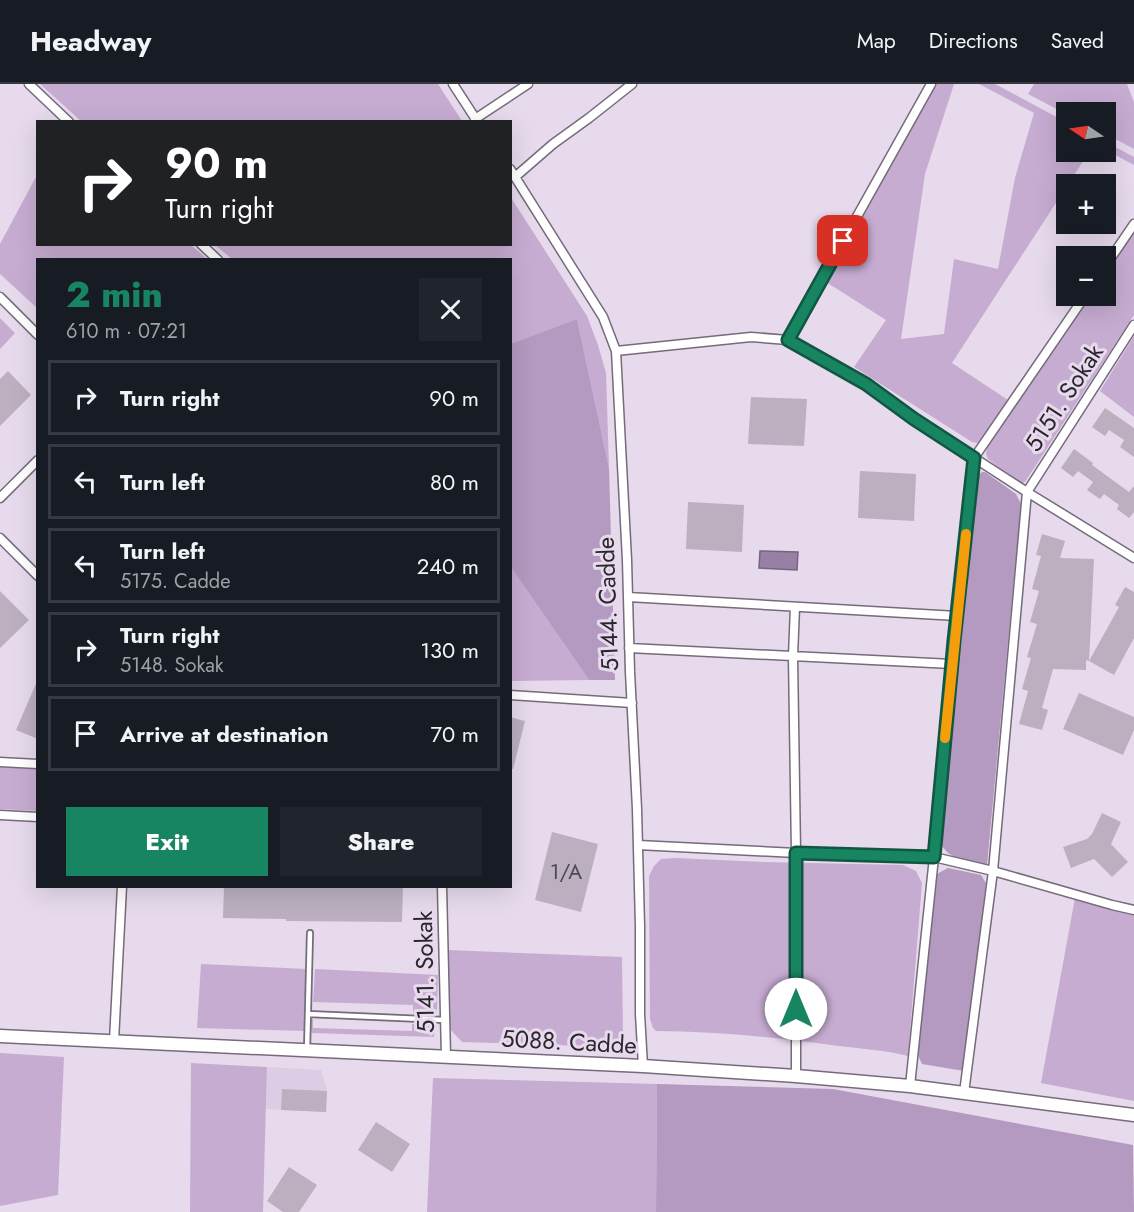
<!DOCTYPE html>
<html lang="en">
<head>
<meta charset="utf-8">
<style>
  body { margin:0; font-family:Jost,sans-serif; background:#20242c; color:#f1f3f6; height:100vh; display:flex; flex-direction:column; font-size:22px; white-space:nowrap }
  * { box-sizing:border-box; margin:0 }
  p { font-size:20px; color:#9ea1a6 }
  .icon { flex:none; width:33px; height:33px; fill:none; stroke:currentColor; stroke-width:2; stroke-linecap:round; stroke-linejoin:round }
  .map { position:relative; flex:1; overflow:hidden }
  .sheet { position:absolute; left:36px; top:174px; width:476px; height:630px; display:flex; flex-direction:column; background:#171b24; border-radius:0px; box-shadow:0 6px 24px #0002 }
  .sheet>* { flex:none }
  .hud { position:absolute; left:36px; top:36px; width:476px; height:126px; border-radius:0px; box-shadow:0 6px 24px #0002; background:#202124; color:#fff; overflow:hidden }
  .needle { width:39px; rotate:283deg }
  .controls { position:absolute; left:1056px; top:18px; display:grid; gap:12px }
  .controls a { display:grid; place-items:center; width:60px; height:60px; border-radius:0px; background:#171b24; box-shadow:0 6px 24px #0002; font-size:30px }
  .pin { position:absolute; display:grid; place-items:center; width:51px; height:51px; color:#fff; margin:-26px; border-radius:12px; box-shadow:0 3px 9px #0006 }
  .me { position:absolute; width:66px; margin:-33px; rotate:0deg; stroke-linejoin:round; filter:drop-shadow(0 0 4px #0008) }
  .turn { display:flex; align-items:center; gap:21px; height:126px; padding:0 30px; font-size:27px }
  .turn .icon { width:78px; height:78px; stroke-width:2.5 }
  .turn b { display:block; font-size:42px; line-height:51px }
  .round { display:grid; place-items:center; flex:none; width:63px; height:63px; border-radius:0px; background:#20242c }
  .overview { display:flex; align-items:center; justify-content:space-between; height:102px; padding:0 30px }
  h1 { font-size:36px; font-weight:800; line-height:45px; color:#188562 }
  .button { display:flex; gap:12px; margin-top:auto; padding:12px 30px }
  .button a { flex:1; height:69px; border-radius:0px; background:#188562; color:#fff; font-size:24px; font-weight:800; line-height:69px; text-align:center }
  .button a+a { background:#20242c; color:#f1f3f6 }
  ul { padding:0; list-style:none }
  li { display:flex; align-items:center; gap:18px; height:75px; margin:0 12px 9px; padding:0 18px; border:3px solid #363941; border-radius:0px }
  li div { flex:1 }
  li b { display:block; font-size:22px }
  li em { font-style:normal }
  header { display:flex; align-items:center; gap:36px; box-sizing:border-box; height:84px; padding:0 30px; background:#171b24; border-bottom:2px solid #363941 }
  header strong { font-size:28px }
  nav { display:flex; gap:33px; margin-inline-start:auto; font-size:21px }
  .map>svg:first-child { display:block }
  .built { fill:#ddcde4 }
  .green { fill:#c6acd1 }
  .forest { fill:#b499c0 }
  .water { fill:#987fa4; stroke:#776480; stroke-width:1.5 }
  .building { fill:#bbafc0 }
  .lines { fill:none; stroke-linecap:round; stroke-linejoin:round }
  .lane-casing { stroke:#756b7a; stroke-width:8 }
  .street-casing { stroke:#756b7a; stroke-width:11 }
  .secondary-casing { stroke:#756b7a; stroke-width:15 }
  .lane { stroke:#fff; stroke-width:4.5 }
  .street { stroke:#fff; stroke-width:8 }
  .secondary { stroke:#fff; stroke-width:12 }
  .route-casing { stroke:#105640; stroke-width:15 }
  .route { stroke:#188562; stroke-width:10 }
  .slow { stroke:#f59e0b; stroke-width:10 }
  .labels { text-anchor:middle; stroke-width:6; stroke-linejoin:round; paint-order:stroke }
  .number-label { font-size:21px; fill:#4f4852 }
  .street-label { font-size:24px; fill:#2b262d; stroke:#e6daec }
</style>
</head>
<body>
<header>
<strong>Headway</strong>
<nav><a>Map</a><a>Directions</a><a>Saved</a></nav>
</header>
<div class="map">
<svg width="1134" height="1128" viewBox="0 0 1134 1128">
  <rect width="100%" height="100%" fill="#e6daec"/>
  <path class="built" d="M267 983 321 986 327 1007 326 1028 266 1025Z"/>
  <path class="green" d="M40 0H438L462 37H81Z
    M932 0H954L925 90 901 255 944 250 954 175 998 185 1015 94 1034 29 979 0H995L1066 38V68H1089L952 279 1008 316 978 359 972 358 854 283 886 236 826 198Z
    M1034 0H1127L1134 18V65L1106 50V28H1066V30L1028 10Z
    M1106 58 1134 73V81L1106 66Z
    M37 91 38 160 191 161 207 175 38 176 37 224 0 190V160Z
    M510 112 587 232 598 261 606 289 609 384 577 235 510 260V176L232 175 215 161 510 160Z
    M1134 146V231L1025 398 1020 400 988 375 986 370 987 363 1090 212H1106V188Z
    M0 234 15 249 0 265Z
    M1134 252V333L1100 307Z
    M510 482 589 596 510 597Z
    M0 683 37 685V727L0 725Z
    M676 774 763 778 903 781 916 787 922 799 908 972C885 966 863 965 839 962 779 954 717 947 656 947L653 944 650 935 649 792 654 782 661 775Z
    M1075 814 1134 827V1017L1041 999Z
    M448 866 622 873 623 954 618 963 462 958 449 944Z
    M201 880 306 885 304 934 306 935 305 947 197 944Z
    M315 885 438 891 437 926 432 930 413 929V921L313 918Z
    M310 935H313V944L412 947V940L432 941 435 943 434 953 312 949V947H309Z
    M0 969 64 973 58 1111 0 1122Z
    M191 979 267 983 263 1128H190Z
    M433 994 657 1000 656 1128H427Z"/>
  <path class="forest" d="M577 235 609 384 615 596H589L510 482V260Z
    M982 388H985L1016 410 1021 420 987 781C969 777 950 777 941 760L973 399 975 394Z
    M948 784 981 791 986 799 964 987 922 980 918 971 935 791Z
    M657 1000 833 1005 1133 1061 1134 1128H656Z"/>
  <path class="water" d="M760 467 798 468 797 486 759 484Z"/>
  <path class="building" d="M8 287 31 311 0 342V295Z
    M751 313 807 315 804 362 748 360Z
    M1105 324 1134 344V373L1120 363 1124 356 1109 346 1105 352 1092 343Z
    M1074 365 1093 379 1092 381 1129 408 1134 402V428L1129 434 1117 425 1119 421 1104 410 1100 415 1087 406 1093 398 1078 387 1073 393 1061 384Z
    M860 387 916 390 914 437 858 434Z
    M688 418 744 421 742 468 686 465Z
    M1042 450 1065 457 1060 474 1094 475 1089 577 1086 576V586L1053 585 1042 624 1048 626 1042 646 1019 640 1028 607 1022 605 1031 574 1027 573 1037 540 1030 538 1039 507 1032 505 1041 472 1036 471Z
    M1125 503 1134 508V554L1114 591 1089 577 1119 523 1115 521Z
    M0 507 29 536 0 564Z
    M38 595V655L16 646Z
    M1079 609 1134 633V646L1123 671 1063 645Z
    M510 633 525 637 513 685H510Z
    M1102 729 1121 738 1111 760 1128 778 1112 793 1094 775 1071 784 1063 763 1087 755 1092 750Z
    M552 748 598 760 581 828 535 816Z
    M224 802H403L402 838 286 837V835L223 834Z
    M282 1005 327 1007 326 1028 281 1026Z
    M376 1038 410 1060 392 1088 358 1066Z
    M289 1083 317 1101 299 1128H283L267 1117Z"/>
  <g class="lines">
    <defs>
      <path id="lane" d="M308 930 445 936
        M307 966 310 849"/>
      <path id="street" d="M29 0 69 38
        M453 0 477 37
        M475 35 528 0
        M510 85 603 233 616 267 627 476 630 588 637 725 640 842V930L643 982
        M515 93 553 60 589 34 632 0
        M201 160 218 176
        M1106 181 1134 140
        M0 213 38 251
        M788 256 931 0
        M616 267 751 253 788 256 866 300 914 335 1027 408 1134 474
        M0 414 38 376
        M0 454 38 492
        M628 513 957 532
        M795 523 793 572 796 769V992
        M629 564 952 580
        M510 611 632 619
        M0 678 38 680
        M0 731 38 733
        M638 761 796 769 934 773 993 787 1112 821 1134 826
        M442 802 446 973
        M114 957 122 802
        M910 1002 934 773 954 557 974 374 1085 212
        M964 1009 993 787 1027 408 1134 241"/>
      <path id="secondary" d="M0 952 643 982 796 992 910 1002 1134 1031"/>
    </defs>
    <use href="#lane" class="lane-casing"/>
    <use href="#street" class="street-casing"/>
    <use href="#secondary" class="secondary-casing"/>
    <use href="#lane" class="lane"/>
    <use href="#street" class="street"/>
    <use href="#secondary" class="secondary"/>
  </g>
  <g class="lines">
    <defs>
      <path id="route" d="M796 925V769L934 773 954 557 974 374 914 335 866 300 788 256 843 157"/>
    </defs>
    <use href="#route" class="route-casing"/>
    <use href="#route" class="route"/>
    <path class="slow" d="M945 654 966 450"/>
  </g>
  <g class="labels">
    <g class="number-label">
      <text x="566" y="795">1/A</text>
    </g>
    <g class="street-label">
      <text transform="translate(1064 314) rotate(-57)" y="8">5151. Sokak</text>
      <text transform="translate(608 520) rotate(-92)" y="8">5144. Cadde</text>
      <text transform="translate(425 888) rotate(-91)" y="8">5141. Sokak</text>
      <text transform="translate(569 958) rotate(3)" y="8">5088. Cadde</text>
    </g>
  </g>
</svg>
<div class="controls">
<a><svg class="needle" viewBox="-14 -14 28 28"><path d="M0-13l5 13h-10z" fill="#e53935"/><path d="M0 13l5-13h-10z" fill="#9ea1a6"/></svg></a>
<a>+</a>
<a>−</a>
</div>
<div class="pin" style="left:843px;top:157px;background:#d93025"><svg class="icon" aria-label="arrive" viewBox="0 0 24 24"><path d="M6 21V4h12l-3 4 3 4H6"/></svg></div>
<svg class="me" style="left:796px;top:925px" viewBox="-20 -20 40 40"><circle r="19" fill="#fff"/><path d="M0-13L10 11 0 6-10 11z" fill="#188562"/></svg>
<div class="hud">
<div class="turn"><svg class="icon" aria-label="right" viewBox="0 0 24 24"><path d="M7 20v-9h11M14 6l5 5-5 5"/></svg><div><b>90 m</b>Turn right</div></div>
</div>
<section class="sheet">
<div class="overview"><div><h1>2 min</h1><p>610 m · 07:21</p></div><a class="round"><svg class="icon" aria-label="close" viewBox="0 0 24 24"><path d="M6 6l12 12M18 6L6 18"/></svg></a></div>
<ul>
<li><svg class="icon" aria-label="right" viewBox="0 0 24 24"><path d="M7 20v-9h11M14 6l5 5-5 5"/></svg><div><b>Turn right</b></div><em>90 m</em></li>
<li><svg class="icon" aria-label="left" viewBox="0 0 24 24"><path d="M17 20v-9H6M10 6l-5 5 5 5"/></svg><div><b>Turn left</b></div><em>80 m</em></li>
<li><svg class="icon" aria-label="left" viewBox="0 0 24 24"><path d="M17 20v-9H6M10 6l-5 5 5 5"/></svg><div><b>Turn left</b><p>5175. Cadde</p></div><em>240 m</em></li>
<li><svg class="icon" aria-label="right" viewBox="0 0 24 24"><path d="M7 20v-9h11M14 6l5 5-5 5"/></svg><div><b>Turn right</b><p>5148. Sokak</p></div><em>130 m</em></li>
<li><svg class="icon" aria-label="arrive" viewBox="0 0 24 24"><path d="M6 21V4h12l-3 4 3 4H6"/></svg><div><b>Arrive at destination</b></div><em>70 m</em></li>
</ul>
<div class="button"><a>Exit</a><a>Share</a></div>
</section>
</div>
</body>
</html>
